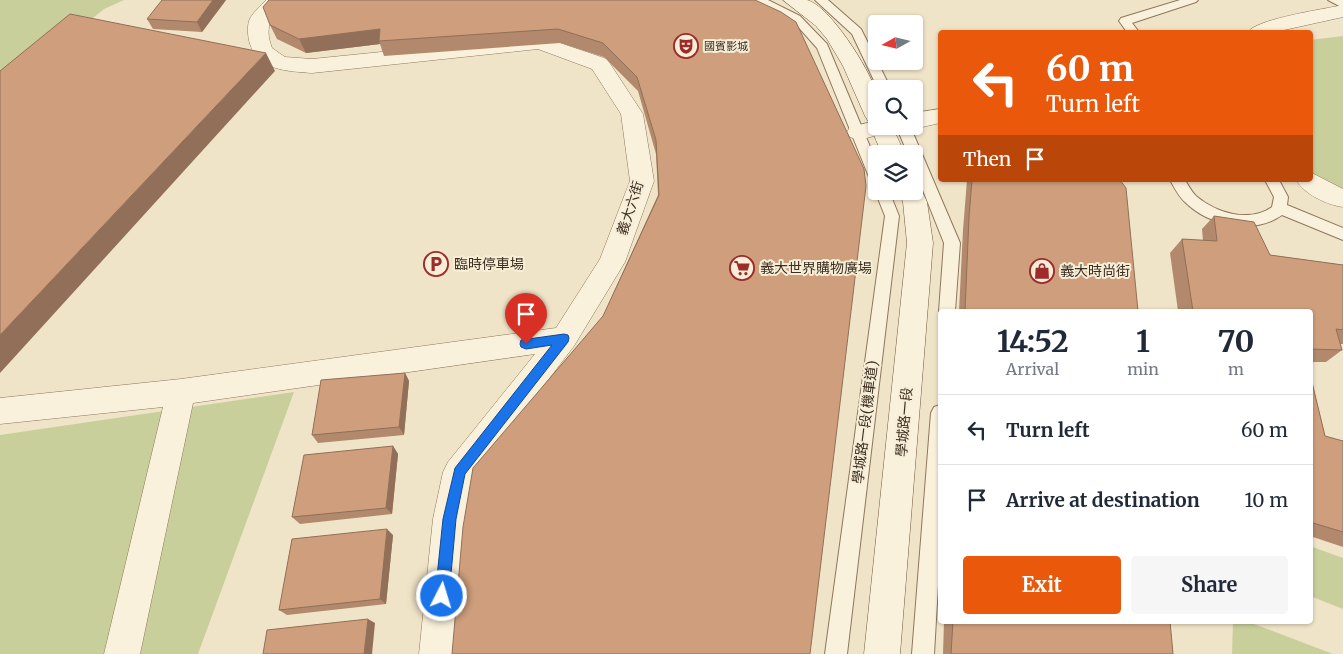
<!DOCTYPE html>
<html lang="en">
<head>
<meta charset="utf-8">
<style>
  body { margin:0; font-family:Merriweather,"Noto Sans TC",serif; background:#f6f6f7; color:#1f2937; height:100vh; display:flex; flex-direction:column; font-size:19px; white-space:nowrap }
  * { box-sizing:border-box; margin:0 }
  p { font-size:16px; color:#747a83 }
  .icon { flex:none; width:28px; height:28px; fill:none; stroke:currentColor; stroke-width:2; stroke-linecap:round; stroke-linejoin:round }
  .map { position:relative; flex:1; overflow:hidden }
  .side { position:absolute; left:938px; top:309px; width:375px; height:315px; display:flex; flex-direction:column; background:#fff; border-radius:5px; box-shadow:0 1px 4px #0004 }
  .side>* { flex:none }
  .top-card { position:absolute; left:938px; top:30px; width:375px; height:152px; border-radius:5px; box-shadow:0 1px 4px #0004; background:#ea580c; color:#fff; overflow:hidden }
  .needle { width:32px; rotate:262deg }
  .tools { position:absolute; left:868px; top:15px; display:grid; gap:10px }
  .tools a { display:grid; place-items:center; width:55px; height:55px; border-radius:5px; background:#fff; box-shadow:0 1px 4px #0004; font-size:25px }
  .pin { position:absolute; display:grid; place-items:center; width:42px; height:42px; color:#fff; margin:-51px -21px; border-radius:50% 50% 50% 0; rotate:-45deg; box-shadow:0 0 5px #0007 }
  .pin .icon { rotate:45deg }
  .me { position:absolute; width:55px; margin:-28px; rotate:5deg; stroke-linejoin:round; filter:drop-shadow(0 0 4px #0008) }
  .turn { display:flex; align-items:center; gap:18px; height:105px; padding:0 25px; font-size:22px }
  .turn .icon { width:65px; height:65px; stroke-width:2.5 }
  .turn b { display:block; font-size:35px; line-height:42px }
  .then { display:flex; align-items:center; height:48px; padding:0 25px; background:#0003; gap:10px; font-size:19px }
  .eta { display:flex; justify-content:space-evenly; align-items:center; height:85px; text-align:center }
  .eta b { font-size:30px; font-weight:700; line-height:35px }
  .button { display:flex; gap:10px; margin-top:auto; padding:10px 25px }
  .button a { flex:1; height:58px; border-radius:5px; background:#ea580c; color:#fff; font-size:20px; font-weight:700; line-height:58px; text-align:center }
  .button a+a { background:#f6f6f7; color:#1f2937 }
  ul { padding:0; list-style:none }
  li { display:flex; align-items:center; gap:15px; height:70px; padding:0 25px; border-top:1px solid #e0e1e3 }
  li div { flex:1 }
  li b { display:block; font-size:19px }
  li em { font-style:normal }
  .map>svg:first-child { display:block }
  .green { fill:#c9cf9b }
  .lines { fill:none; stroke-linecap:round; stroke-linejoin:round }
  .lane-casing { stroke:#8d765c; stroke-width:2 }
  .street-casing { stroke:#8d765c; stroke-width:1 }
  .secondary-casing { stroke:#6f573f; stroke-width:1 }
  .lane { fill:#faf1dc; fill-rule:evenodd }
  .street { fill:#faf1dc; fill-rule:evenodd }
  .secondary { fill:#faf1dc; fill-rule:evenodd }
  .wall { fill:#b2896c }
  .shaded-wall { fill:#916f58 }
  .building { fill:#cf9f7d; stroke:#916f58 }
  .route { fill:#1a73e8; stroke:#114b97 }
  .labels { text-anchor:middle; stroke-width:4; stroke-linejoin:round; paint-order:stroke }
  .far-poi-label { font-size:11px; fill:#3d2e20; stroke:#f7eed8; text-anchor:start }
  .street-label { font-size:14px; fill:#3d2e20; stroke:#f7eed8 }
  .poi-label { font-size:14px; fill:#3d2e20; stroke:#f7eed8; text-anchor:start }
</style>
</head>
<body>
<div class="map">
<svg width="1343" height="654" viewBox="0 0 1343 654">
  <rect width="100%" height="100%" fill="#f0e4c8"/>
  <path class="green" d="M0 0H124L104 9 41 60 0 85Z
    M1343 36V188L1330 186 1310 173V40Z
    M294 392 198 654H0V435Z
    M1310 546 1343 558V609L1310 596Z
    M1233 621H1246L1333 654H1232Z"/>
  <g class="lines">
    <defs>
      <path id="lane" d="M753 0H768L800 16 827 44 876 161V182L871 181 869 177 817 48 792 20Z
        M815 0H828L861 29 891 89H878L852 34Z
        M1180 0H1198L1196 2 1132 23 1139 32H1127L1119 21 1121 18Z
        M1328 0H1343V8Z
        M896 126H910L960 243 955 311H940V313L939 311 944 243 914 168V154H908Z
        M1170 180H1185C1188 185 1192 192 1196 196 1216 213 1249 223 1272 207L1274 197 1265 180H1279L1288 197 1287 205 1343 228V240L1282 215C1254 235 1209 226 1185 202 1179 197 1174 187 1170 180Z
        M876 189V191H889L899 216 847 654H825L885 216 875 191Z
        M940 405V551L934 654H912L931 413 934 407Z"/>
      <path id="street" d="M266 0H286C273 18 263 24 272 48L285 57 312 59 540 36 607 59 643 114 654 181 625 262 574 346 473 478 465 519 455 654H419L433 519 443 472 448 462 535 354 193 403 140 654H104L163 407 0 424V398L181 379 556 328 600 259 630 181 621 114 592 69 538 49 312 73C288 71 259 71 250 44 248 38 247 28 249 21 251 14 261 6 266 0Z
        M1343 5V17L1275 32H1248C1256 19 1325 9 1343 5Z
        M940 109V123L914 129 906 126H914V113Z
        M876 121V126H898L895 131 858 140 850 137 847 132 850 127Z
        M1310 172 1343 189V207C1327 205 1304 194 1296 180H1310Z"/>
      <path id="secondary" d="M783 0C790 0 800 0 807 0 830 6 869 69 876 91 879 101 876 116 876 126H892L905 154H882L870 126 872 122 868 121 865 116 843 66 827 39 816 26Z
        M914 183 919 185 927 202 933 243 900 654H864L907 243 903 202 898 191H914Z"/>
    </defs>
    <use href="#lane" class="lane-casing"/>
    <use href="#street" class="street-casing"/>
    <use href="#secondary" class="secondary-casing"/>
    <use href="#lane" class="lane"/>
    <use href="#street" class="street"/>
    <use href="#secondary" class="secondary"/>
  </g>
  <path class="wall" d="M226 0 202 32 153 29 147 19Z
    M755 0 603 316 658 195 656 154 638 91 604 57 560 43 384 56 380 44 306 53 277 39 270 25Z
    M967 180H1120L1138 311H959L963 230Z
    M1214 216 1270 255 1343 265V344H1340L1342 350 1326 362H1310V311H1178L1170 253 1182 239 1203 241 1202 229Z
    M405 373 409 381 404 435 318 443 312 435Z
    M1310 374 1325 436 1343 441V547L1310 536Z
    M393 446 398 454 392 514 300 524 292 517Z
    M393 535 386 604 287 615 279 610Z
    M944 621H1170L1173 654H943Z"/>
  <path class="shaded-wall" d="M213 0H226L202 32 197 22Z
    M380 29 379 41 380 44 306 53 299 39Z
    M266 53 275 71 0 373V335Z
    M405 373 409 381 404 435 399 427Z
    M393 446 398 454 392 514 386 508Z
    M387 529 393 535 386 604 380 599Z
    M368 619 375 623 372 654H364Z"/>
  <path class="building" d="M162 0H213L197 22 147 19Z
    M269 0H755L781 12 796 22 864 169 866 186 810 654H452L463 527 473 468 603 316 659 195 656 140 637 77 603 43 558 29 379 41 380 29 299 39 270 25 263 7Z
    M70 14 266 53 0 335V71Z
    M972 180H1120L1126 188 1138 311H965L969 217Z
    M1214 216 1254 222 1270 255 1343 265V330L1336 329 1342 350 1310 349V311H1193L1182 239 1217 241Z
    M405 373 399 427 312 435 321 380Z
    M1310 374 1325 436 1343 441V532L1310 522Z
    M393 446 386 508 292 517 304 455Z
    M387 529 380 599 279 610 292 539Z
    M368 619 364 654H263L267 630Z
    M953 621H1170L1173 654H951Z"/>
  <path class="route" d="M564 334 568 335 569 338 568 342 465 474 456 519 449 596 447 601 442 603 437 601 435 596 443 519 455 468 552 345 526 349 521 347 520 344 521 340Z"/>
  <defs>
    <symbol id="theatre-ring" viewBox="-11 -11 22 22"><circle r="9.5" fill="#f7eed8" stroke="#9e2a2b" stroke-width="1.5"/><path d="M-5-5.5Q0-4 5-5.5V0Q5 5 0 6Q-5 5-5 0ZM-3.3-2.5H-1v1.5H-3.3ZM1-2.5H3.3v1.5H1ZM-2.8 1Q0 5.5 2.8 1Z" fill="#9e2a2b"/></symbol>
    <symbol id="parking-ring" viewBox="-11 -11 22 22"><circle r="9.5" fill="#f7eed8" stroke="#9e2a2b" stroke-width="1.5"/><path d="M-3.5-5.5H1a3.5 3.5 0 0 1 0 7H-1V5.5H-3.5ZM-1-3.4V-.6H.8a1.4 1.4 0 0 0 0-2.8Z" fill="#9e2a2b"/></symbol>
    <symbol id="supermarket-ring" viewBox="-11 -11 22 22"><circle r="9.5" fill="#f7eed8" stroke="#9e2a2b" stroke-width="1.5"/><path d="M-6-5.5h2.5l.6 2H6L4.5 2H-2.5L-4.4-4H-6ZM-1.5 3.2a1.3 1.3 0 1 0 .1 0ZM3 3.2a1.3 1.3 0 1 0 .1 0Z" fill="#9e2a2b"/></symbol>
    <symbol id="shop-ring" viewBox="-11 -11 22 22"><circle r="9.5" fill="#f7eed8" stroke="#9e2a2b" stroke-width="1.5"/><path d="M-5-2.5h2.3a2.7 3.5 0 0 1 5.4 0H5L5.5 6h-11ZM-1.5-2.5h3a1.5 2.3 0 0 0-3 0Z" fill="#9e2a2b"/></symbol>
  </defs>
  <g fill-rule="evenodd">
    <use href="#theatre-ring" x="672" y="32" width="28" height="28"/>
    <use href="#parking-ring" x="422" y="250" width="28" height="28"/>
    <use href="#supermarket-ring" x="728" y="254" width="28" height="28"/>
    <use href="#shop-ring" x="1028" y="257" width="28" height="28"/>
  </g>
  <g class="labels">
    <g class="far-poi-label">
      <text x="704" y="50">國賓影城</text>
    </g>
    <g class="street-label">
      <text transform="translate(630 208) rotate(-72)" y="5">義大六街</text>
      <text transform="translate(865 422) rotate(-83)" y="5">學城路一段(機車道)</text>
      <text transform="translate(904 422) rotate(-85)" y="5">學城路一段</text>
    </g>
    <g class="poi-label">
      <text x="454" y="269">臨時停車場</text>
      <text x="760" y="273">義大世界購物廣場</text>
      <text x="1060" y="276">義大時尚街</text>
    </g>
  </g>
</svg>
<div class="tools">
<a><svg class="needle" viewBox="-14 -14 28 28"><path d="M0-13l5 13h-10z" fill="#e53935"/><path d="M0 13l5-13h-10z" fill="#747a83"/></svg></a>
<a><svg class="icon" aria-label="search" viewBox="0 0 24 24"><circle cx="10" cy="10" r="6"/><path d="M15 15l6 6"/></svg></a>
<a><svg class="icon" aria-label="layers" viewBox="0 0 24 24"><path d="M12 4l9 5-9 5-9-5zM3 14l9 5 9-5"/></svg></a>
</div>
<div class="pin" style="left:526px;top:344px;background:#d93025"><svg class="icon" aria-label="arrive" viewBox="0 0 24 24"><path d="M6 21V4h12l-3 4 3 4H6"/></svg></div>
<svg class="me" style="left:442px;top:596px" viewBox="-20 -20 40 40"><circle r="17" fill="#1a73e8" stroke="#fff" stroke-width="3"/><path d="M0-11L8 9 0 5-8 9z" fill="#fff"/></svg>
<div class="top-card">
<div class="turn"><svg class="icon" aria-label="left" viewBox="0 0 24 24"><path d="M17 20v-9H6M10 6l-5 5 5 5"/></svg><div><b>60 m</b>Turn left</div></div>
<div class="then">Then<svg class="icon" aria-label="arrive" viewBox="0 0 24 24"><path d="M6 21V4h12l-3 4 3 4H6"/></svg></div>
</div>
<section class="side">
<div class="eta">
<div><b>14:52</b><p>Arrival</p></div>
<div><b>1</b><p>min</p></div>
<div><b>70</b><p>m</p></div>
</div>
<ul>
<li><svg class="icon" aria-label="left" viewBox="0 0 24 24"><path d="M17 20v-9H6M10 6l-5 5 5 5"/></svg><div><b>Turn left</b></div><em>60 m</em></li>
<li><svg class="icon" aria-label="arrive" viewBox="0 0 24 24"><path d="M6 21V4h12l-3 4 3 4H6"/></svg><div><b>Arrive at destination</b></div><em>10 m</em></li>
</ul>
<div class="button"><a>Exit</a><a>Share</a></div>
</section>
</div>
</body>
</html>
